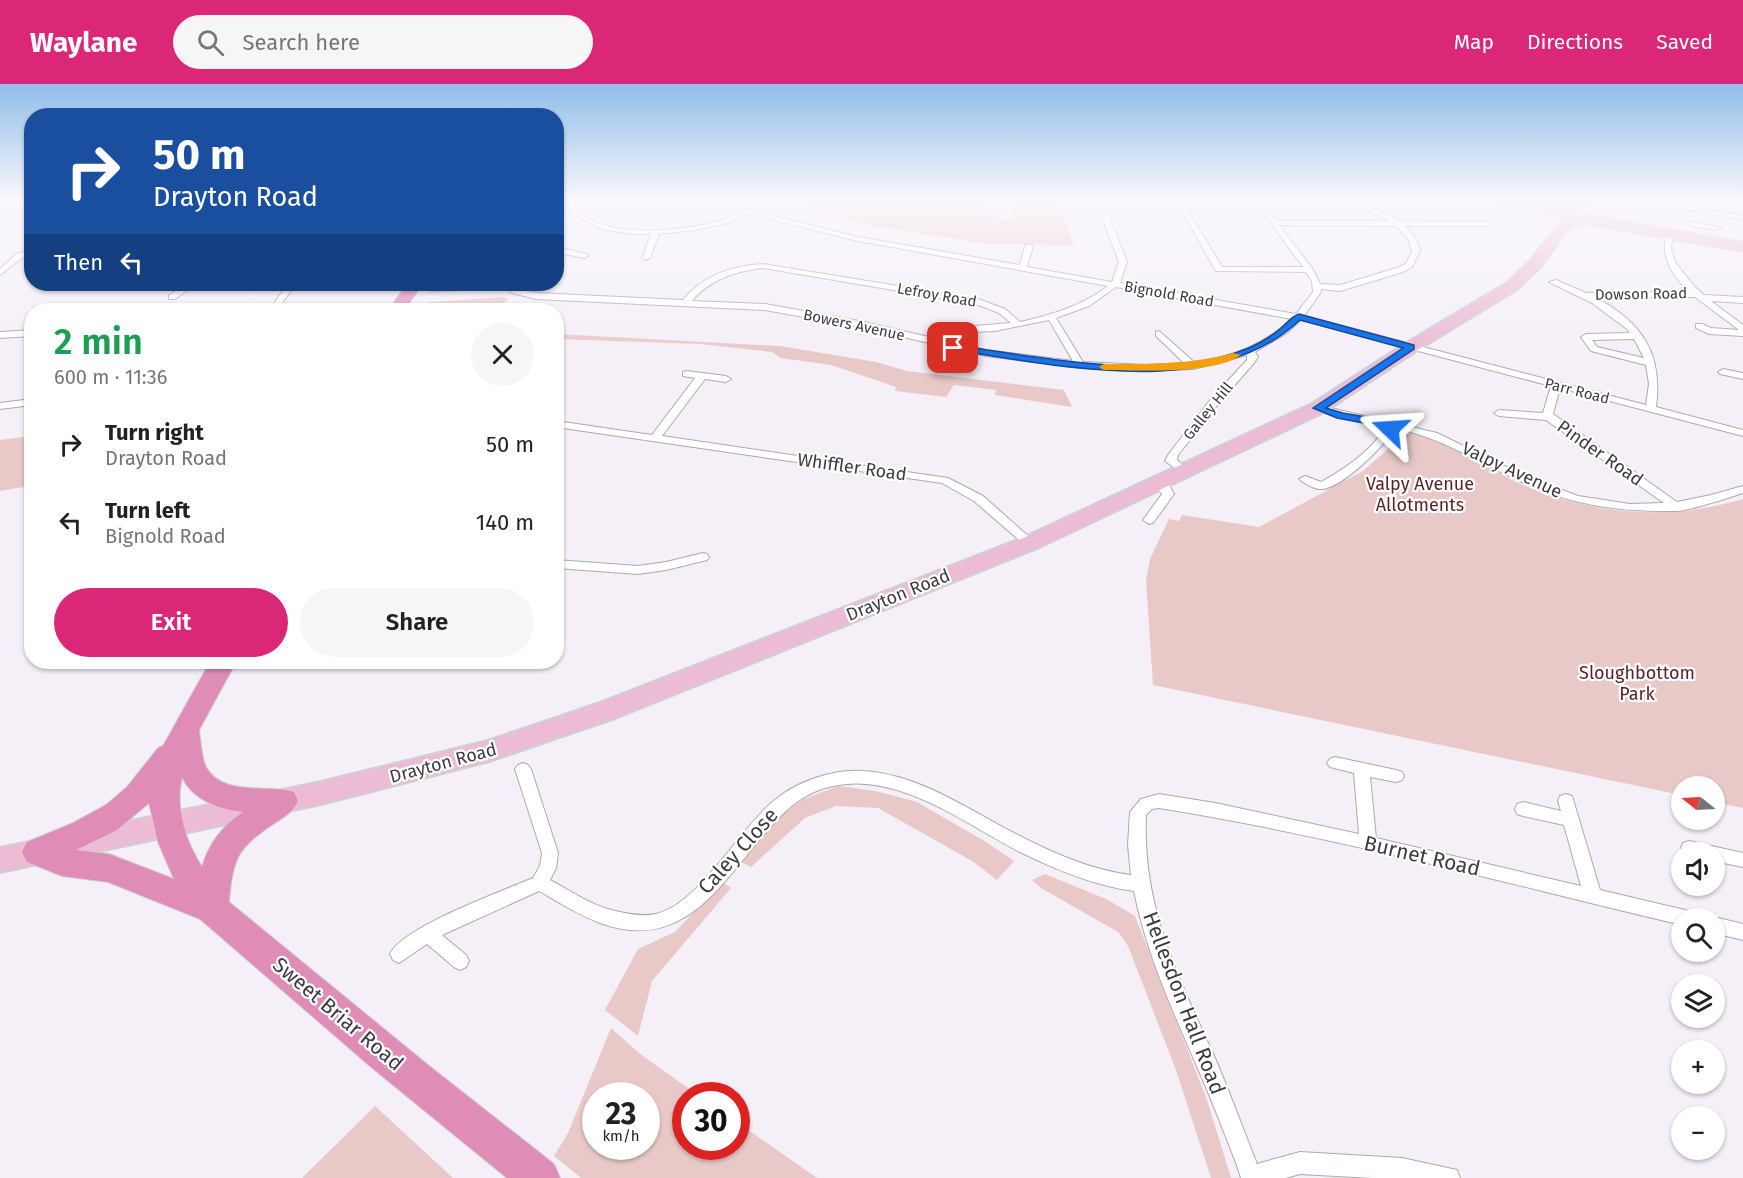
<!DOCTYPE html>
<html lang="en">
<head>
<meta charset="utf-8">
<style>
  body { margin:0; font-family:"Fira Sans",sans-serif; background:#f6f6f6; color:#202124; height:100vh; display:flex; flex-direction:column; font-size:22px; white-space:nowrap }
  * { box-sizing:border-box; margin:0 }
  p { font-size:20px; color:#757577 }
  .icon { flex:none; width:33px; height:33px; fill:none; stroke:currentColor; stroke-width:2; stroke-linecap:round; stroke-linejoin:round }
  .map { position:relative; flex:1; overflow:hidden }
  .sheet { position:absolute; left:24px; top:219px; width:540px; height:366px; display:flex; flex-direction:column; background:#fff; border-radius:24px; box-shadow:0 2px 4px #0004 }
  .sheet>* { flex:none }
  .guide { position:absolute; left:24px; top:24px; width:540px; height:183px; border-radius:24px; box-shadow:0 2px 4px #0004; background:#1a4fa0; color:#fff; overflow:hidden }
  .needle { width:39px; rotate:288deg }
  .fabs { position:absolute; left:1671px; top:692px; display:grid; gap:12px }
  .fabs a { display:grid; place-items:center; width:54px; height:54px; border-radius:50%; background:#fff; box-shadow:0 2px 4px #0004; font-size:30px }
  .speed { position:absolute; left:582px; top:998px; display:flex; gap:12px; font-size:30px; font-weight:700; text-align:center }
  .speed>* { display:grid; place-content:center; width:78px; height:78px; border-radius:50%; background:#fff; box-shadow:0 2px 4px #0004; line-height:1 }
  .speed small { font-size:15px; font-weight:400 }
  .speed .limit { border:9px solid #d22; background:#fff; color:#111 }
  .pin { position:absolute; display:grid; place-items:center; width:51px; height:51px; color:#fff; margin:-26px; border-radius:12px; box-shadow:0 3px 9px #0006 }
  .me { position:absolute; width:66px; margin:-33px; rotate:290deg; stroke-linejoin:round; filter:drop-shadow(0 0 4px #0008) }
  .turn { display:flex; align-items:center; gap:21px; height:126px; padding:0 30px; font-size:27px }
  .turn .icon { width:78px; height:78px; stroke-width:2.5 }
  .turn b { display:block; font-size:42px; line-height:51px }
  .then { display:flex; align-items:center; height:57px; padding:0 30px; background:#0003; gap:12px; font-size:22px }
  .round { display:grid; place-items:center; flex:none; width:63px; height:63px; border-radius:32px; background:#f6f6f6 }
  .head { display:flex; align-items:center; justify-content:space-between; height:102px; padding:0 30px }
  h1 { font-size:36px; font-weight:600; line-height:45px; color:#1e9e55 }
  .action { display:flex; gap:12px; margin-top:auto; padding:12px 30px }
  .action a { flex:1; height:69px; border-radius:36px; background:#db2777; color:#fff; font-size:24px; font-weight:600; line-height:69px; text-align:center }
  .action a+a { background:#f6f6f6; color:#202124 }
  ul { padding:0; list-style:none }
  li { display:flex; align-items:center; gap:18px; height:78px; padding:0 30px }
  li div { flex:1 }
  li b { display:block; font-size:22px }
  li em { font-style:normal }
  header { display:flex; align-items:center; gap:36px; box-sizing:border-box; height:84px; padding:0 30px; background:#db2777; color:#fff }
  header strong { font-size:28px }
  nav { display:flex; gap:33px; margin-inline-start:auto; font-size:21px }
  .search { width:420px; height:54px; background:#f6f6f6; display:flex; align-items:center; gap:15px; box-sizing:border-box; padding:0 21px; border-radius:33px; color:#757577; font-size:22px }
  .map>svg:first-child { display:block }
  .green { fill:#e9c9c8; fill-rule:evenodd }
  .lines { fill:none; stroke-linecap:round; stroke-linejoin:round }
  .street-casing { stroke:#aea8b0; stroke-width:2 }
  .primary-casing { stroke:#d0d0d1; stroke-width:4 }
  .highway-casing { stroke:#d0d0d1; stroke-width:2 }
  .street { fill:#fff; fill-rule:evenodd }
  .primary { fill:#ecbbd4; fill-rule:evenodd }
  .highway { fill:#df8db7; fill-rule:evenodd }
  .route { fill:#1a73e8; stroke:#114b97; stroke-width:1.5 }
  .slow { fill:#f59e0b }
  .labels { text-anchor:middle; stroke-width:4.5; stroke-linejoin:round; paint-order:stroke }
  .far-street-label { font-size:15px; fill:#3d3b3e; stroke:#fff }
  .street-label { font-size:18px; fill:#3d3b3e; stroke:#fff }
  .park-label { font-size:18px; fill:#5b1f22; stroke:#fff }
  .near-street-label { font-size:21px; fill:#3d3b3e; stroke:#fff }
</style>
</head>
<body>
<header>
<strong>Waylane</strong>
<div class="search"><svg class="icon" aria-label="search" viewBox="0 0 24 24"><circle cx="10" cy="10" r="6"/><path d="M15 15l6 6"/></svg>Search here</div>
<nav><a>Map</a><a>Directions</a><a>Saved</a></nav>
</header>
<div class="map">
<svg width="1743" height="1094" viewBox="0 0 1743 1094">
  <rect width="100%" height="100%" fill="#f5eff8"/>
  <path class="green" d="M852 115H953L982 122 984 129 1005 135H1014L1010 121H1059L1074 161 989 160 871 142 803 123Z
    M434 200H481L478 206 430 209Z
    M504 213 508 215 497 226H418L421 220 431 218Z
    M557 250 780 262 876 278 907 287 1064 306 1072 323 995 311 996 306 954 301 946 313 895 307 896 303 831 281 781 274 772 268 700 260 558 255Z
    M1407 348C1423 353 1440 357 1455 364 1480 376 1502 393 1528 403 1600 431 1668 437 1743 415V724L1715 718 1714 702H1682L1681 711 1153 601 1146 496 1150 475 1169 435 1179 437 1182 431 1259 443 1363 387Z
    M31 352V391L24 403 0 407V356Z
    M838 702 876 707 917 718 986 758 1014 777 997 796 972 777 878 724 836 722 805 734 751 783 741 778 776 735 802 716Z
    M1045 790 1106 815 1135 832 1206 1013 1231 1094H1211L1176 986 1128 862 1118 848 1041 804 1032 796Z
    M722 798 731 804 652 897 638 952 605 926 638 865 675 848Z
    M611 944 640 970 698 1011H686V1062H736L737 1038 817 1094H581L554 1072 568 1049ZM596 1011H646V1062H596Z
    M375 1022 453 1094H302Z"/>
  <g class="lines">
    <defs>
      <path id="street" d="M0 115H7L0 119Z
        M568 115H574V119C577 124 581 130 585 133 619 154 686 147 722 136 730 133 741 129 748 125 755 120 758 115 767 115L754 127 858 153 1020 181 1025 162 1029 160 1033 162 1027 183 1112 198 1119 178 1095 115H1102L1127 178 1120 199 1296 230 1313 208 1312 197 1306 188 1216 187 1175 115H1181L1222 183H1303L1253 115H1260L1276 137H1390L1368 127 1330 115H1343L1360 119 1386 129 1400 137 1487 138 1491 140 1490 142H1405L1416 155 1420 167 1412 183 1403 188 1340 207 1321 205V208L1304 232 1646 321 1649 300 1646 281 1591 267 1581 253 1586 250 1630 249 1627 245 1592 219 1549 198 1556 196 1586 209 1689 208C1672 190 1661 176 1666 150L1673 148 1671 164 1675 178 1694 202 1704 211 1743 213V219L1711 217 1743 241V252L1709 250 1696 244V240H1702L1711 244 1739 246 1695 213H1595C1643 239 1663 270 1656 323L1743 346V352L1560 304 1553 330 1677 418 1711 411 1743 402V409C1727 414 1692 426 1677 427 1617 428 1568 421 1513 394 1474 375 1438 353 1395 344 1386 361 1339 407 1320 405 1314 405 1304 399 1299 395L1305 392 1321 398C1346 384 1368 369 1385 345V342L1346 335 1314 326V322L1318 321 1437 349 1523 391 1578 412 1630 420 1664 419 1546 336 1499 332 1494 329 1499 326 1543 329 1551 302 1301 236 1287 249 1255 268 1258 273 1254 279 1219 319 1178 371 1177 376 1189 387 1183 390 1165 377 1168 371 1211 315 1247 276V271L1193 285 1146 287 1080 284 986 272 864 244 765 226 536 215 512 209 503 200H511L518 205 536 209 683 216C703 191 732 182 763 180L978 215 1005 225 1020 238C1051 231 1082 222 1108 202L858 157 749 130 728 139 695 146 659 150 650 174 646 176 642 174 651 150H631L602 145 576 132 556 137V133L573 129 566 119ZM1279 141 1396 142 1408 155 1412 167 1406 180 1397 184 1340 201 1320 200 1312 184ZM763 184 976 220 999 229 1011 239 949 244 940 247 933 254 864 238 765 220 692 217C709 195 737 187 763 184ZM1116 203 1292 235C1266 259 1230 275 1194 278L1159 247 1156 248V252L1184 279 1146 281 1083 278 1056 234 1089 222ZM1049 236 1073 277 986 266 941 256 951 249 995 247ZM1634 255 1644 274 1597 263 1592 256Z
        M1635 115H1650L1743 132V136Z
        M1694 138 1721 144 1717 146 1691 142V138Z
        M556 163 587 170 588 172 584 174 556 168Z
        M32 166V171L22 174 0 191V185L16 170Z
        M187 200H196L175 215H169V211Z
        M288 200H296L277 226H269Z
        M32 246V252L0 254V248Z
        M1723 285 1743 289V295L1720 290 1718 288Z
        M686 287 726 292 731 295 726 298 705 295 662 352 948 394 983 412 1036 459 1030 463 1026 462 974 417 942 399 556 343V337L652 351 695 294 683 292V288Z
        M32 315V321L0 325V319Z
        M1158 395 1169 401 1174 410 1153 439 1149 440 1143 436 1162 410 1152 398Z
        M703 469 707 470 709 473 707 476 666 486 638 490 556 484V476L638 482 666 478Z
        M1335 673 1396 686 1402 688 1404 692 1402 696 1396 698 1370 693 1376 754 1581 802 1564 741 1523 732 1517 730 1515 725 1517 720 1523 718 1561 727 1558 717 1560 712 1566 710 1572 712 1600 806 1685 826 1691 828 1694 834H1682V841C1508 800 1335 752 1159 724L1152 725 1146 731C1142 824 1178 892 1215 974 1230 1009 1243 1045 1257 1080L1300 1068 1402 1074 1457 1086 1460 1094H1373L1300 1090 1285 1094H1241C1236 1077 1228 1059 1222 1043 1192 964 1150 889 1134 807 1095 802 1057 786 1022 769 967 741 898 687 833 702 804 708 786 725 767 747 721 799 685 868 603 840 580 832 560 819 539 807L442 851 466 871 469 877 466 883 460 886 454 883 427 860 399 879 393 876 390 870C402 843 503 807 533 794L540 782 542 769 515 685 518 681 523 679 528 681 531 685 558 769 556 784 550 796C571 807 592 822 615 827 628 830 643 833 656 830 701 819 740 743 776 715 792 702 814 693 834 689 896 676 959 720 1012 748 1049 767 1089 786 1131 791L1128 761 1130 728 1141 715 1159 710 1215 719 1359 750 1354 689 1330 683 1327 679 1330 675Z
        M1689 757 1743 769V783L1714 777V768H1683L1681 764 1683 759Z
        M1714 833 1743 840V856L1714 849V834H1711Z"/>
      <path id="primary" d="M1496 115C1517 114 1537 120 1558 120 1572 120 1585 115 1600 115L1587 122 1564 127 1743 159V167L1583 139 1566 147 1541 182 1517 205 1417 266 1324 328 1037 464 615 634 489 677 321 720 0 788V764L321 698 488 657 597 620 1023 454 1312 320 1405 260 1507 199 1531 176 1558 141 1568 136 1535 126 1498 118Z"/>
      <path id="highway" d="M407 200H423L410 218V226H394V218Z
        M210 578H236L199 646C201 658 201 672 206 683 222 713 268 700 294 708L298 717C293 728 285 732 275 739 237 764 233 774 229 818L428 981 554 1080 560 1094H507L371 983 200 835 108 798 62 792 27 778 22 768 27 758 73 739 106 721 127 703 158 664 163 662ZM182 693C193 716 218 725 243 728 222 742 209 759 202 783 185 756 175 724 182 693ZM149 719 158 758 174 795 109 770 76 766 117 746Z"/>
    </defs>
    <use href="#street" class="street-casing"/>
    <use href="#primary" class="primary-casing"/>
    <use href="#highway" class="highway-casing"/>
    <use href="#street" class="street"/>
    <use href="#primary" class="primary"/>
    <use href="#highway" class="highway"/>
  </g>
  <linearGradient id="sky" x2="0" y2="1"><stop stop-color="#90bdea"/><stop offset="0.43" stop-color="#faf8fc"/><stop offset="1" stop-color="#faf8fc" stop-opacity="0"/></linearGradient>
  <rect width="1743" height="268" fill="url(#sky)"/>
  <path class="route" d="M1299 230 1414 261V265L1326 324 1343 329 1394 338V348H1387L1385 343 1337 334 1313 324 1403 264 1300 236C1214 318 1059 281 953 266L948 264 953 261C1040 273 1162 299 1246 265 1257 261 1272 252 1281 244 1287 239 1291 233 1299 230Z"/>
  <path class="slow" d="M1233 269 1241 271C1214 291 1138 286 1104 286L1099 283 1104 280C1149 280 1190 281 1233 269Z"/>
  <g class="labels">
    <g class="far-street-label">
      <text transform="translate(1169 210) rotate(10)" y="5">Bignold Road</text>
      <text transform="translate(1641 210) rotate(-1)" y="5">Dowson Road</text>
      <text transform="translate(937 211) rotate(10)" y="5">Lefroy Road</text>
      <text transform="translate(854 241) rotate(12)" y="5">Bowers Avenue</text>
      <text transform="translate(1577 307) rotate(14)" y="5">Parr Road</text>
      <text transform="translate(1208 327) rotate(-51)" y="5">Galley Hill</text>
    </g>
    <g class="street-label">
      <text transform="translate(1600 369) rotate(35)" y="6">Pinder Road</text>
      <text transform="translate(852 383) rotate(8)" y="6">Whiffler Road</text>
      <text transform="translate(1512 386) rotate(25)" y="6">Valpy Avenue</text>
      <text transform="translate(898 511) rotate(-22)" y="6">Drayton Road</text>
      <text transform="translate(443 679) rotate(-15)" y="6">Drayton Road</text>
    </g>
    <g class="park-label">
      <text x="1420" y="406">Valpy Avenue<tspan x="1420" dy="21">Allotments</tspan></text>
      <text x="1637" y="595">Sloughbottom<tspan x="1637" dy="21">Park</tspan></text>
    </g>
    <g class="near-street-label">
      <text transform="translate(738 767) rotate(-48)" y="7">Caley Close</text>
      <text transform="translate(1422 772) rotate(13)" y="7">Burnet Road</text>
      <text transform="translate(1184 919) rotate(69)" y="7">Hellesdon Hall Road</text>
      <text transform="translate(338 930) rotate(40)" y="7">Sweet Briar Road</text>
    </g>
  </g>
</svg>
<div class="fabs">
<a><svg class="needle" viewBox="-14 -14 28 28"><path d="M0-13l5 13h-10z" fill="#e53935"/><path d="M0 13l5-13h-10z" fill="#757577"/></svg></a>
<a><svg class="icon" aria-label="sound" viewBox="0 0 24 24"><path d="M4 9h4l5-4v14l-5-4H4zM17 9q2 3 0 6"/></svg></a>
<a><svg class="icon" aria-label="search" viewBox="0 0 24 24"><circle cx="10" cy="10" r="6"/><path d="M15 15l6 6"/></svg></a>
<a><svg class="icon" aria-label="layers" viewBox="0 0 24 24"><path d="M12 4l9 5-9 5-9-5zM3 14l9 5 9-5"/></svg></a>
<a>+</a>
<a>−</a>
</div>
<div class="speed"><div>23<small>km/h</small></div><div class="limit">30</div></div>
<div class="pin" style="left:953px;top:264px;background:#d93025"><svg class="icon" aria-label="arrive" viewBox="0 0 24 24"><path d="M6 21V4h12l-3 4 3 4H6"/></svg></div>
<svg class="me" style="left:1390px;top:345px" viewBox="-20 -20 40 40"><path d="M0-17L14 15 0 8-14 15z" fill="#1a73e8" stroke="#fff" stroke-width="4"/></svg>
<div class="guide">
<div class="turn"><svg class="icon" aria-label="right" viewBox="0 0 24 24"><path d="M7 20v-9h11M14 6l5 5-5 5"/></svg><div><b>50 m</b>Drayton Road</div></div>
<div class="then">Then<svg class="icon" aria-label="left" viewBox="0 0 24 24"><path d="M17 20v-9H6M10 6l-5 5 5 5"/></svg></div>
</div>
<section class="sheet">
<div class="head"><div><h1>2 min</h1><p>600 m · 11:36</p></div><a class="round"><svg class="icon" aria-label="close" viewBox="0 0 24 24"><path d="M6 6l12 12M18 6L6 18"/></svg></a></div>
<ul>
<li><svg class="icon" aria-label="right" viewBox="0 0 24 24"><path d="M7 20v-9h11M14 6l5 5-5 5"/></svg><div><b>Turn right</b><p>Drayton Road</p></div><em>50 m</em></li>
<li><svg class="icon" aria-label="left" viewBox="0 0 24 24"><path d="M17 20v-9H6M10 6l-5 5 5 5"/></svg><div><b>Turn left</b><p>Bignold Road</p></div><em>140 m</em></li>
</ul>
<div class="action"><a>Exit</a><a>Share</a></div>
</section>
</div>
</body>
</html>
